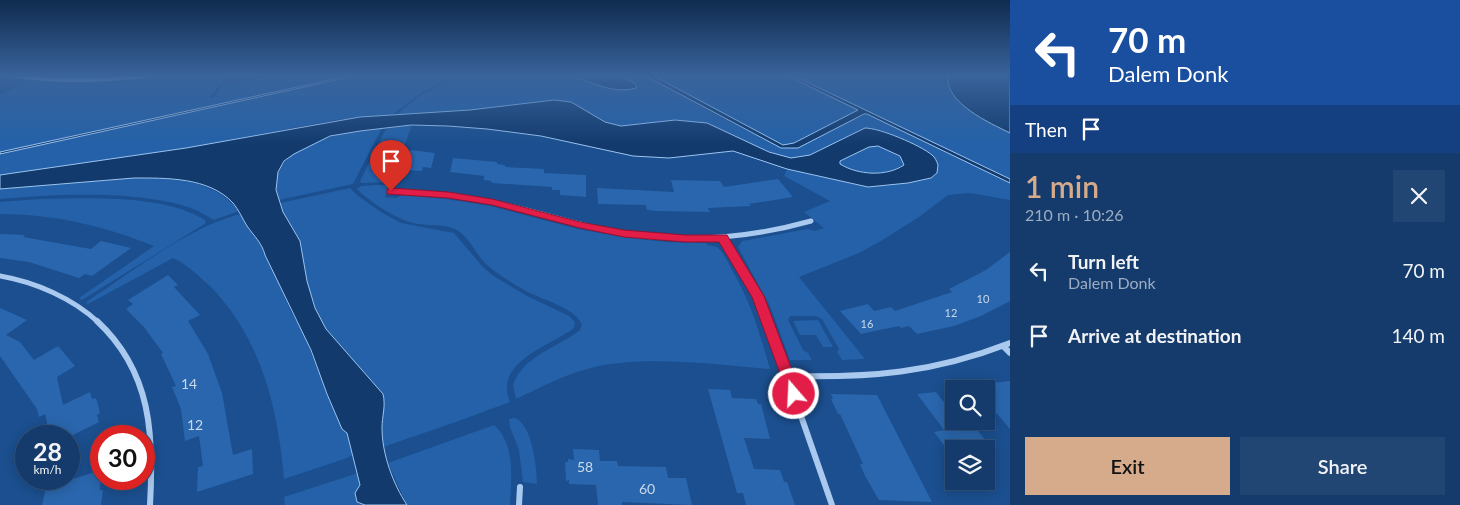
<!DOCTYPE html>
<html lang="en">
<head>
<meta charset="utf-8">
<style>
  body { margin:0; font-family:Lato,sans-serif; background:#214673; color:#f1f3f6; height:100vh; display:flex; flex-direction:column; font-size:19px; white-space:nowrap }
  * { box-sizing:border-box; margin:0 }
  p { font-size:16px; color:#9dadc1 }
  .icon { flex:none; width:28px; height:28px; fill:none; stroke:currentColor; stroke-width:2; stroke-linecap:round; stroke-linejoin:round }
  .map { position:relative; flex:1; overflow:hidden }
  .details { display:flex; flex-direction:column; background:#143b6b; width:450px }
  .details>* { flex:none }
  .guide { background:#1a4fa0; color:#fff; overflow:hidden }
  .buttons { position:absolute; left:945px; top:380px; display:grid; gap:10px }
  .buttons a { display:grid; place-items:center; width:50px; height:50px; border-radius:0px; background:#143b6b; box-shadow:0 2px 12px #0003,0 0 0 1px #33557e; font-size:25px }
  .speed { position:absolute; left:15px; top:425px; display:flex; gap:10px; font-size:25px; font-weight:700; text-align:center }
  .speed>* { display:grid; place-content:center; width:65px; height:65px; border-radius:50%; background:#143b6b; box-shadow:0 2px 12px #0003,0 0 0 1px #33557e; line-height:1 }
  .speed small { font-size:12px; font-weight:400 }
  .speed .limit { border:8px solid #d22; background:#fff; color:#111 }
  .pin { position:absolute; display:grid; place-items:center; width:42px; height:42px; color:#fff; margin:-51px -21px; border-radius:50% 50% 50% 0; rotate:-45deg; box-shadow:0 0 5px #0007 }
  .pin .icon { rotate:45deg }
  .me { position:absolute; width:55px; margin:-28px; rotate:341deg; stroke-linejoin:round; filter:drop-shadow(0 0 4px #0008) }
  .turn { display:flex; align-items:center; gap:18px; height:105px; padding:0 15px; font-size:22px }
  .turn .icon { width:65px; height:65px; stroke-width:2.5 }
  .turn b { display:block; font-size:35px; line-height:42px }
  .then { display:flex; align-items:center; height:48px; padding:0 15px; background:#0003; gap:10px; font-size:19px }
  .round { display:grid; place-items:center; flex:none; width:52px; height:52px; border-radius:0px; background:#214673 }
  .overview { display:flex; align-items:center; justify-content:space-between; height:85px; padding:0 15px }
  h1 { font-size:30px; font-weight:600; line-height:38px; color:#d6ab8b }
  .action { display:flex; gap:10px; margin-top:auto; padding:10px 15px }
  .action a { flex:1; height:58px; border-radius:0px; background:#d6ab8b; color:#111; font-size:20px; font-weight:600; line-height:58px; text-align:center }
  .action a+a { background:#214673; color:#f1f3f6 }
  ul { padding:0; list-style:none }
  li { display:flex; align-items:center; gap:15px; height:65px; padding:0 15px }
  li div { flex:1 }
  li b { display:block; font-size:19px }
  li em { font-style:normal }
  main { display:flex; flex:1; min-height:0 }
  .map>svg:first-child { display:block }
  .green { fill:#2461a8 }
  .water { fill:#123a6d; stroke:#9cc4f0; fill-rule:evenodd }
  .building { fill:#2a66ad }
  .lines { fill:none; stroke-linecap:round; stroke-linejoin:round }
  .street-far2 { stroke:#a9c9ee; stroke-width:4 }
  .street-far1 { stroke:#a9c9ee; stroke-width:5 }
  .street { stroke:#a9c9ee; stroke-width:6 }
  .route { fill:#e11d48; stroke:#92132f }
  .labels { text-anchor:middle; stroke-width:5; stroke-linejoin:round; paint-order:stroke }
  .number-label { font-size:11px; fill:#cad9ea }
  .near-number-label { font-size:14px; fill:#cad9ea }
</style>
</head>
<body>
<main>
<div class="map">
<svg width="1010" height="505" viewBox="0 0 1010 505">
  <rect width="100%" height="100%" fill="#1b4f8f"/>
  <path class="green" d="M41 75H138L75 79 37 77Z
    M170 75H228L209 98 215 97 222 85 266 77 265 75H352L0 152V95L30 80 62 83H87Z
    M359 75H455L418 95 392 115 335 120 186 148 0 175V154Z
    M460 75H568L610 89 636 88 637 86 633 82 611 75H644L718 116 784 149 867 114 1010 183V200L970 193 948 195 919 217 881 241 859 253 799 277 865 359 842 360 837 352 839 349 822 319 816 316H790L788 320 803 350 808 353 812 360H790L770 306 738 247 742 241 748 240 807 229 815 231 824 228 804 212 830 201 784 176 787 169 868 187 894 185 931 178 865 128 810 155 797 159 777 155 707 123 675 120 621 126 605 122 571 102 554 100 470 110 396 115 420 96Z
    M652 75H786L859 110 794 143 783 145Z
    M792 75H948C944 103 989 122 1010 133V179Z
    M412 125 391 182 361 183 360 181 385 131 389 128Z
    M382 128 353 184 279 200C262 144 343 132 382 128Z
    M878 146 900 156 904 164C886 177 859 175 840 164V161L869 147Z
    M134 178C171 178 214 179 239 211L214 220C206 216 200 211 191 208 139 190 55 194 0 199V189Z
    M376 185H390L385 197 396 198 402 195 446 199 490 206 578 229 623 237 665 242 706 243 708 245 717 247C724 253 728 262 732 270 751 302 760 334 770 369 715 365 640 354 587 369 562 376 539 388 516 399L513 385C523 356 556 348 579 331L582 325C576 308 543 300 528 292 514 284 499 276 487 265 476 255 470 238 457 230 446 224 431 226 419 224 400 222 371 203 357 189L361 186Z
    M350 188 357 195 381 212 401 223 454 233 482 266 492 275 527 296 569 316 575 322 574 328C550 346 493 362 510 402L453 423 383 447 382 419 384 410 383 394 326 329 315 308 307 281 300 241 283 212 280 203Z
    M40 199C89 198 164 194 205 220L206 223 82 300 79 298 154 246C104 226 54 214 0 214V202Z
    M240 214 262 245 265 255 271 266 292 314 303 332 327 394 342 429 347 433 354 454 347 458 284 479C278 409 262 341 212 288 200 277 188 265 173 258L88 304 86 302C132 272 187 228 240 214Z
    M818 320 833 347H823L816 335H800L793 321Z
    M515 418C532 424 537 468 537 484L523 482 519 450 510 427 509 419Z
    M494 425C516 444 511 480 510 505H407L388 463Z
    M358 473 360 485 358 503 365 505H285L284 497Z"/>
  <path class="water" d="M352 75H359L0 154V152Z
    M568 75C589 75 621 69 637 86L636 88C612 95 591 81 568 75Z
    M644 75H652L783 145 794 143 858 110 786 75H792L1010 179V183L867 114H864L798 148H781Z
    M948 75H1010V133C990 123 944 103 948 75Z
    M554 100 571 102 605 122 621 126 675 120 707 123 769 152 791 158 810 155 865 128C880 128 920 145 932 155 935 157 937 162 938 165L937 173 931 178 908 183 868 187 787 169 733 151 669 158 633 156 541 136 487 129 448 126 411 125 360 131 330 136 294 154 284 161 278 172 276 190 283 212 300 241 307 281 315 308 326 329 383 394C386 406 382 416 382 428 382 454 393 484 407 505H365L357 502 355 493 360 485 347 433 342 429 327 394 311 350 265 255C262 243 254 236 247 226 242 218 239 210 233 203 209 177 166 178 134 178L0 189V175L186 148 360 117 470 110ZM878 146 900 156 904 165C886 177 858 175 840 164V161L869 147Z"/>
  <path class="building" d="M410 150 435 153 431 168 423 167 422 171 403 170Z
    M453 158 497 162V164L505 165V167L544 169V173L586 175V197L560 195V190H552V187L492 183 491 181 484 180V176L450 172Z
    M778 179 793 197 749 204 751 206 708 208 710 212 656 211 647 210 646 205 598 204 597 188 674 192 671 180 720 181 724 187Z
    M0 234 25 235 23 237 91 249 101 241 131 248 92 276 85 274 79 278 29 262 0 258Z
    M1010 252V301L981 316 954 326 917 334 909 326 901 328 899 326 861 334 840 311 868 304 874 311 891 307 895 311 952 292 949 289 986 270Z
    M168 275 178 285 174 287 200 315 188 321 208 354 222 393 233 455 252 449 253 474 197 492 198 467 203 466 199 436 185 441 181 409 172 387 176 386 161 354 163 353 144 327 126 309 133 304 128 300Z
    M0 308 27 320 6 335 20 342 34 360 58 346 75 366 57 377 63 405 90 392 92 399 96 398 98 405 100 413 97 415 99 422 71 436H50L45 414 39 417 37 409 0 356Z
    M1010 381V429L986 401V389H975L972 385Z
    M708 389 730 390 732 398 756 399 758 404H761L770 439 744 438 754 469 780 470 784 482H787L795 505H746L743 493H737Z
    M936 392 954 415V421H959L964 428 974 426 991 447 947 449 934 432 944 430 917 394Z
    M831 394 877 395 932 502 879 500 865 476 860 464H863L840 414H838L831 399H833Z
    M573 449 599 450 600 461H617L618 466 666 467 668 478H686L692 505 622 502V505H598L596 485 569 484V480L566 481 565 462H568V459L574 460Z
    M101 470 100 490H103L101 505H42L48 479H73Z"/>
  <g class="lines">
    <path class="street-far2" d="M10 75C58 83 105 81 153 75"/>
    <path class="street-far1" d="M391 191C428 192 464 196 501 204 543 213 583 227 626 234 689 243 750 238 811 221
      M723 238 758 296 769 322
      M0 276C35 282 72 298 98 322"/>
    <path class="street" d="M97 321C152 372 154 436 150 505
      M768 321 832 505
      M1003 346 1010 353
      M788 376C870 378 933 373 1010 343
      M519 505 520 487"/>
  </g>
  <linearGradient id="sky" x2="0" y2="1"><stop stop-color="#0f2b4f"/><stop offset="0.52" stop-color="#39639b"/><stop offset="1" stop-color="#39639b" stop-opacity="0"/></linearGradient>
  <rect width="1010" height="145" fill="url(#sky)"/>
  <path class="route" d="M391 188 448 192 492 199 580 222 624 230 685 235H727L764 296 801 394 799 398 794 400 789 398 752 297 719 242H685L624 237 580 228 492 205 448 198 387 194V189Z"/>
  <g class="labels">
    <g class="number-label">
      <text x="983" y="303">10</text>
      <text x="951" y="317">12</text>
      <text x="867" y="328">16</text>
    </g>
    <g class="near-number-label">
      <text x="189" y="389">14</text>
      <text x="195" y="430">12</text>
      <text x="585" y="472">58</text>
      <text x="647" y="494">60</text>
    </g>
  </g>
</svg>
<div class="buttons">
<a><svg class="icon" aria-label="search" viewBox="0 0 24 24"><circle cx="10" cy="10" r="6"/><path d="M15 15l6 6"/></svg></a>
<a><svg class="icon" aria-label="layers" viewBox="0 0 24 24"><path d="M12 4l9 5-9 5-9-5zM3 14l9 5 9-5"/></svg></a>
</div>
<div class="speed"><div>28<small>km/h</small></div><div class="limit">30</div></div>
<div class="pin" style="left:391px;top:191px;background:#d93025"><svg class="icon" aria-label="arrive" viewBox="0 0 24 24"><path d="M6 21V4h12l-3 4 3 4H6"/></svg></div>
<svg class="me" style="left:794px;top:394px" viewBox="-20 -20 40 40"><circle r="17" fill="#e11d48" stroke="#fff" stroke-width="3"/><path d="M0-11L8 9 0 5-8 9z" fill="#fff"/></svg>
</div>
<section class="details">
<div class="guide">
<div class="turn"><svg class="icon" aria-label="left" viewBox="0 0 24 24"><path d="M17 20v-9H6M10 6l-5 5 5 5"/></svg><div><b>70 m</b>Dalem Donk</div></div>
<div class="then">Then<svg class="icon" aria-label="arrive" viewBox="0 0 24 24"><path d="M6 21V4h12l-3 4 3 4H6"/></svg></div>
</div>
<div class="overview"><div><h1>1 min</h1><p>210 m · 10:26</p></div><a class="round"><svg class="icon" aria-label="close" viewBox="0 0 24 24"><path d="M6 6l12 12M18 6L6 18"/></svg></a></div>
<ul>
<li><svg class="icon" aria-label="left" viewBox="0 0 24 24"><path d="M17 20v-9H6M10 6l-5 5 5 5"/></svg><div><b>Turn left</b><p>Dalem Donk</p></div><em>70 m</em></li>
<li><svg class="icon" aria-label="arrive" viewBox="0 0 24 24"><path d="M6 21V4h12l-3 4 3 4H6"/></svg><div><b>Arrive at destination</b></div><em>140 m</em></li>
</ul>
<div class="action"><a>Exit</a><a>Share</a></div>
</section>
</main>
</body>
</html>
